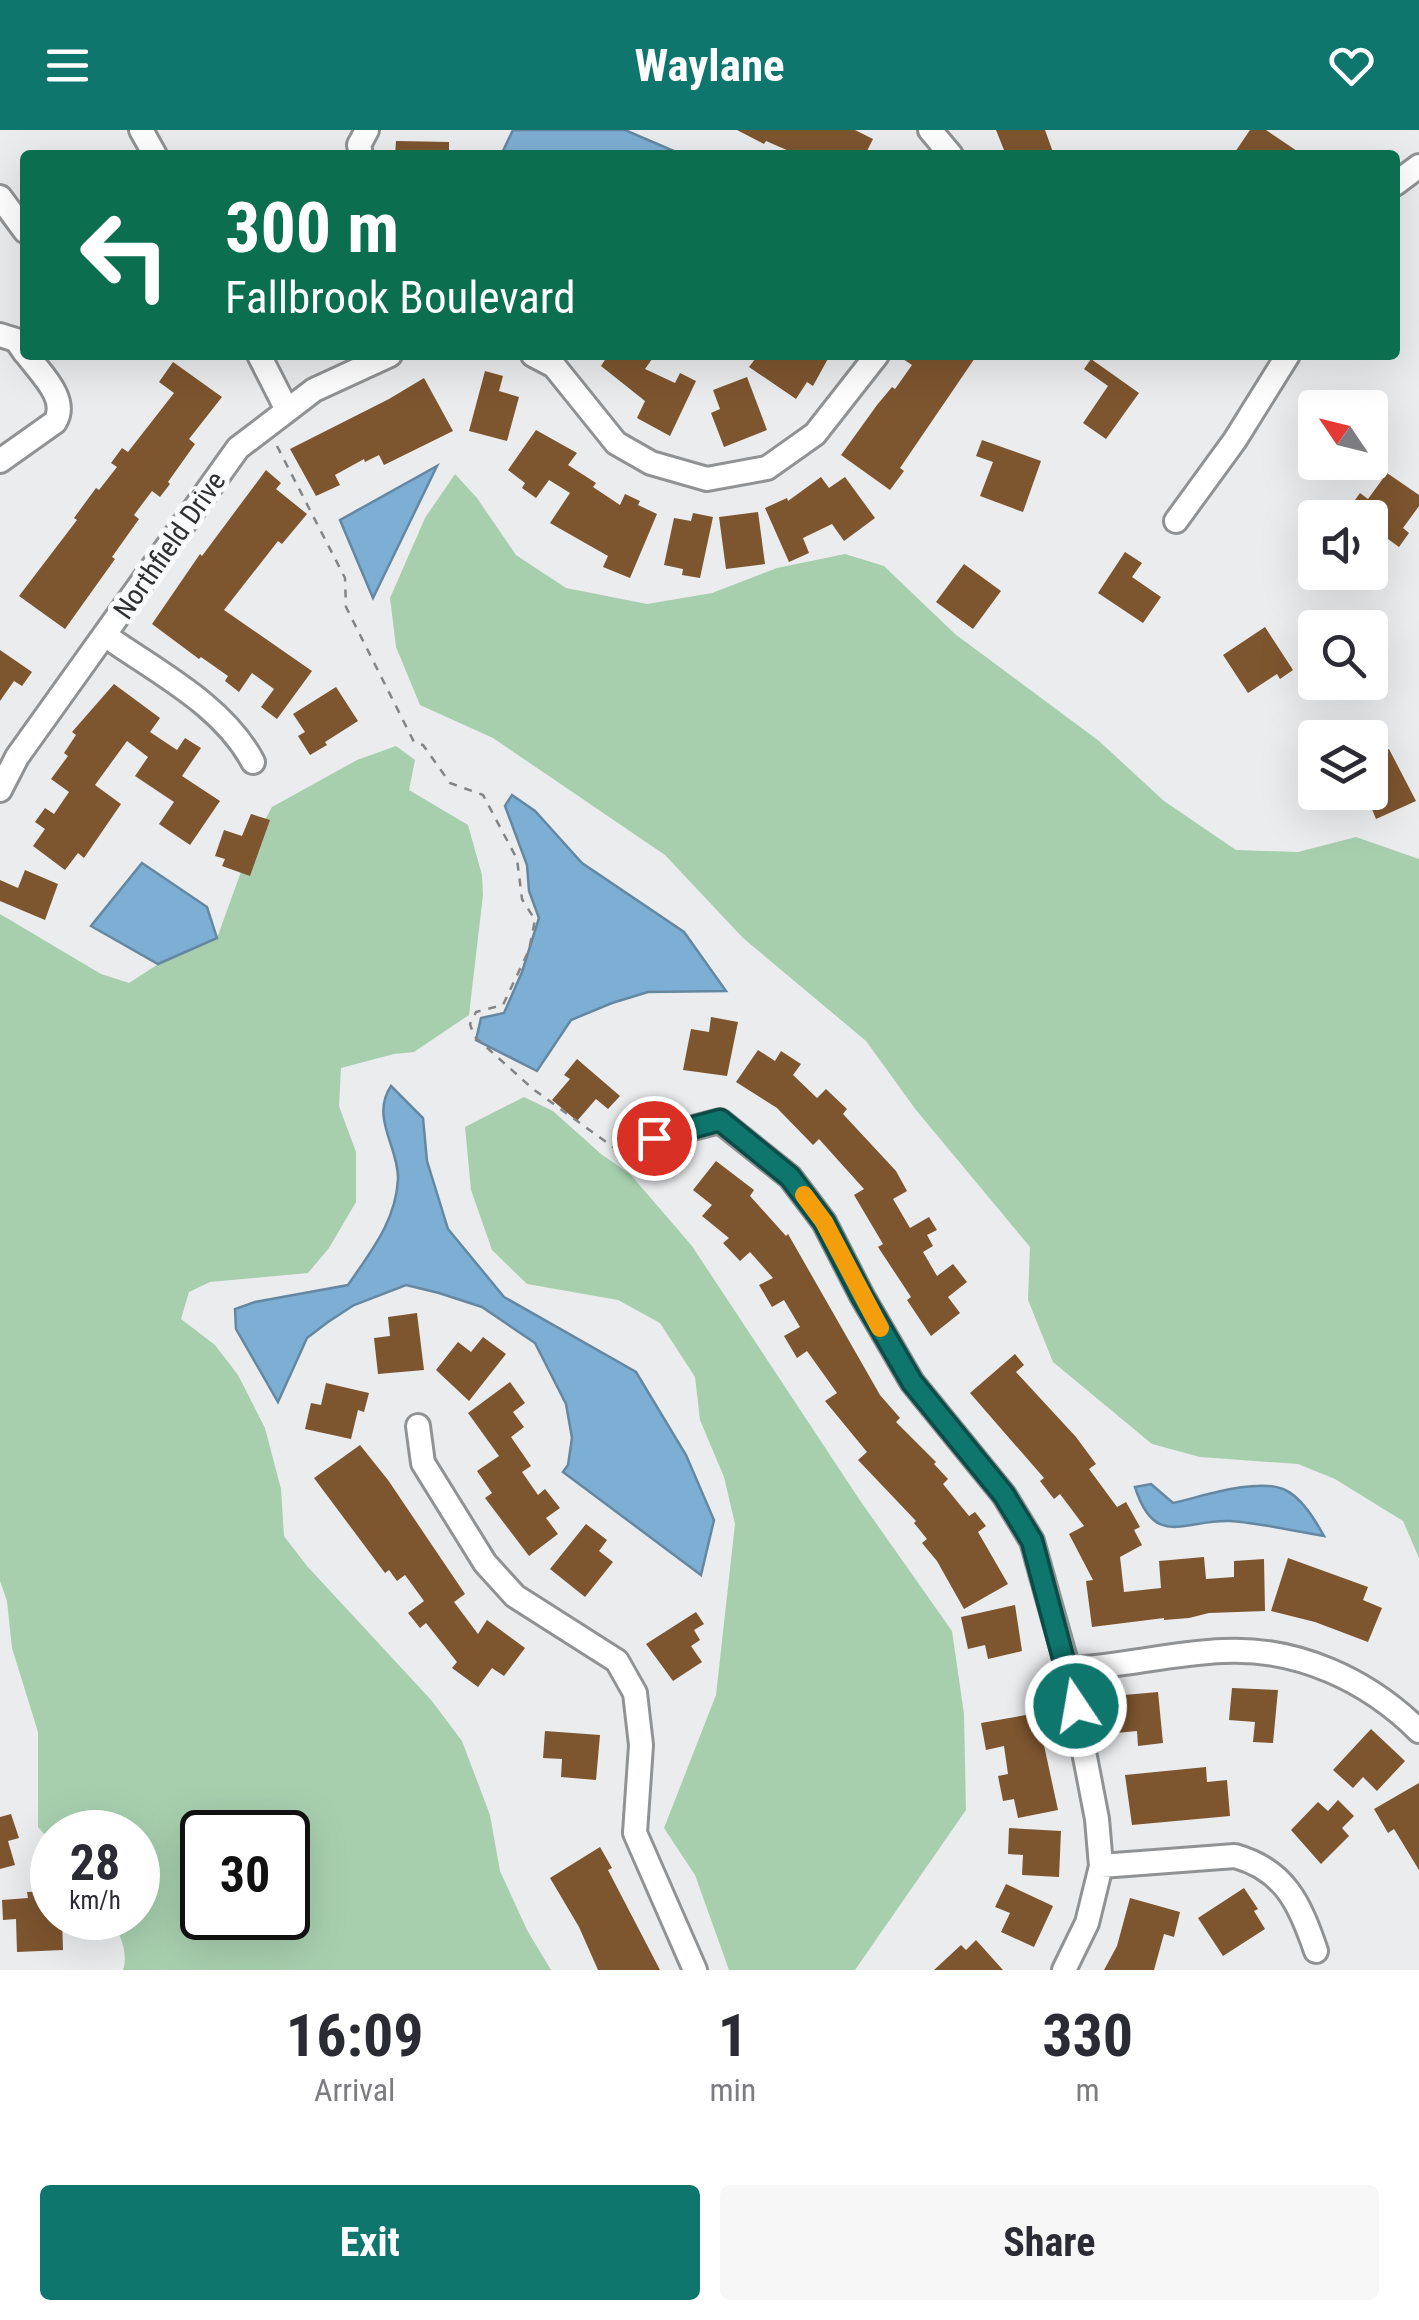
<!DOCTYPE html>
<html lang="en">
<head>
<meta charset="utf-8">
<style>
  body { margin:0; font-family:"Roboto Condensed",sans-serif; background:#f7f7f7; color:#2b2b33; height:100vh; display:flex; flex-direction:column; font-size:38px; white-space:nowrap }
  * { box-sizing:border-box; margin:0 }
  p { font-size:32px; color:#7c7c81 }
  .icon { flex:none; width:55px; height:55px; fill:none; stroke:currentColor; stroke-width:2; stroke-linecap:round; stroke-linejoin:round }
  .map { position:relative; height:1840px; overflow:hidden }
  .drawer { display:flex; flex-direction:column; background:#fff; flex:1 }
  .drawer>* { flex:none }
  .guide { position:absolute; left:20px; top:20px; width:1380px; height:210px; border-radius:10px; box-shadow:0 10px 40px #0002; background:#0b6e4f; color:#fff; overflow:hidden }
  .needle { width:65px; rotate:305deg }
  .tools { position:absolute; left:1298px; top:260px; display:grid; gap:20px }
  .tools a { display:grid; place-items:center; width:90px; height:90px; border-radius:10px; background:#fff; box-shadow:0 10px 40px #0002; font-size:50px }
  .speed { position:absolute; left:30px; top:1680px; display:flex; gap:20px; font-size:50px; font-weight:700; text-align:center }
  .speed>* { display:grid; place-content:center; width:130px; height:130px; border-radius:50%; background:#fff; box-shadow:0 10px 40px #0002; line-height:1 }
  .speed small { font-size:25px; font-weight:400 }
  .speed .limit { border:5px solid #111; border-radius:15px; background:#fff; color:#111 }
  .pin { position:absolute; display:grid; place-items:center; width:85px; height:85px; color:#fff; margin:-42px; border:5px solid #fff; border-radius:50%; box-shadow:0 2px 10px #0007 }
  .me { position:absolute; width:110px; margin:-55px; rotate:348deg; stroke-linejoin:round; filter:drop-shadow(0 0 8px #0008) }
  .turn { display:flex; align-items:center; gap:35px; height:210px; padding:0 40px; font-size:45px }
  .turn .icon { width:130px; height:130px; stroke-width:2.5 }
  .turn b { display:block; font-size:70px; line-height:85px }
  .eta { display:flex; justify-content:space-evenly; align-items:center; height:170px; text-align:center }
  .eta b { font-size:60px; font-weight:700; line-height:70px }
  .button { display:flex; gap:20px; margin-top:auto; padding:20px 40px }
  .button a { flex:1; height:115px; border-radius:10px; background:#0f766e; color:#fff; font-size:40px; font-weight:700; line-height:115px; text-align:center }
  .button a+a { background:#f7f7f7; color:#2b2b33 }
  header { display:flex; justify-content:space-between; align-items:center; height:130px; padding:0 40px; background:#0f766e; color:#fff; font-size:45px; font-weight:700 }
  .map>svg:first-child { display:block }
  .green { fill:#a7cfae; fill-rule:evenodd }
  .water { fill:#7daed3; stroke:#6588a2; stroke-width:2.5 }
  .building { fill:#7d552f }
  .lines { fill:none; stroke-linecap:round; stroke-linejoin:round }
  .minor-casing { stroke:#909293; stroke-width:28 }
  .path { stroke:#838485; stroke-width:2.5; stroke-dasharray:8 8; stroke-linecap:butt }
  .minor { stroke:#fff; stroke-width:22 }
  .route-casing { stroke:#0a4d48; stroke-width:25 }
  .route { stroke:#0f766e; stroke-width:18 }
  .slow { stroke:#f59e0b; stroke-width:18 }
  .labels { text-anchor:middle; stroke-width:10; stroke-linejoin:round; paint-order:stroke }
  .street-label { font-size:28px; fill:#2e2f2f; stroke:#f8fafb }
</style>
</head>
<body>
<header><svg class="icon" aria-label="menu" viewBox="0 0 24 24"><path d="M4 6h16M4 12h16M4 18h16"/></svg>Waylane<svg class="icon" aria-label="heart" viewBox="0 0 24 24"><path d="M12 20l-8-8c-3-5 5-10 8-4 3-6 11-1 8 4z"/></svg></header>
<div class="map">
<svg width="1419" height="1840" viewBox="0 0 1419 1840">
  <rect width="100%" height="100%" fill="#ebecee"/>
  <path class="green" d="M455 344 477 368 516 425 566 458 647 474 712 463 777 438 845 424 884 436 955 504 1099 611 1164 671 1236 720 1298 722 1356 707 1419 729V1428L1403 1391 1335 1349 1298 1334 1200 1327 1152 1314 1053 1232 1028 1170 1030 1117 916 980 866 911 743 808 665 725 493 608 420 575 396 517 390 468 425 388Z
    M396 616 415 630 409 660 468 695 482 745 483 765 469 885 414 922 394 924 341 938 339 976 356 1022V1072L329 1118 308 1143 210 1152 189 1162 181 1189 215 1215 238 1245 265 1298 281 1359 284 1406 307 1436 432 1571 462 1611 490 1685 500 1741 527 1800 551 1840H123C129 1822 119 1804 112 1788H138V1702H52V1713L38 1697V1602L12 1518 7 1471 0 1451V784L101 844 129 853 163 831 217 808 250 717 272 677 357 630ZM202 1702H288V1788H202Z
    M524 967 553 981 601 1024 630 1044 692 1116 859 1369 952 1501 964 1584 966 1680 855 1840H729L695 1745 664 1698 716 1565 735 1394 724 1347 700 1290 695 1247 660 1193 618 1170 527 1154 492 1120 471 1060 465 997Z"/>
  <path class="water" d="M513 0H625L683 25H501Z
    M437 336 373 468 340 390Z
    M512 665 535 681 582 733 684 802 726 861 648 862 612 873 571 890 537 941 476 910 481 888 504 883 522 842 539 788 529 761 527 735 505 676Z
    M142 733 207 777 217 808 158 834 91 796Z
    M391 956 423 988 427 1031 448 1099 504 1167 636 1242 686 1325 714 1390 701 1445 563 1342 568 1335 572 1308 566 1274 535 1213 482 1177 439 1163 406 1155 354 1175 328 1192 307 1208 278 1272 236 1199 235 1179 255 1172 348 1155C371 1121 396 1091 398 1049 399 1018 370 987 391 956Z
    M1151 1354 1173 1373C1201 1367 1255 1348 1283 1359 1301 1366 1315 1390 1324 1406 1293 1401 1261 1393 1230 1391 1185 1389 1155 1420 1135 1357Z"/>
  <path class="building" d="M737 0H855L873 9 865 25H787L789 21 766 11 764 14Z
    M996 0H1045L1054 25H1006Z
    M1250 0H1266L1303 25H1233Z
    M396 11 449 12V25H395Z
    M608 225H655L645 239 675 253 680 243 696 251 670 306 637 288 645 271 601 236Z
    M758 225H830L813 256 807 252 796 269 749 237Z
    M897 225H977L900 338 904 341 890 360 841 325 877 275 892 257 895 259 912 235Z
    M1091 229 1139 263 1106 309 1083 293 1108 256 1084 239Z
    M173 232 222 267 189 309 195 314 168 352 170 354 160 367 152 361 134 385 139 389 112 427 115 429 65 499 19 466 77 390 74 388 96 358 99 360 117 337 111 333 122 318 128 322 174 263 159 252Z
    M485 241 503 246 499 261 519 267 507 311 469 301Z
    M747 247 767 300 724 317 711 283 720 279 713 260Z
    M424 248 453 301 384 335 379 325 365 332 364 329 335 345 340 355 316 366 290 319 389 269Z
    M536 300 577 323 568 335 596 353 593 357 620 375 625 364 640 371 638 375 657 384 630 448 603 437 608 426 550 393 570 363 549 350 536 368 522 358 525 353 508 340Z
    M982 310 1041 331 1023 382 980 366 993 332 976 326Z
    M266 340 281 353 276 359 307 384 282 414 278 411 224 480 312 541 277 589 261 577 274 559 252 543 239 562 225 551 228 546 201 527 199 529 152 494 200 424 202 426Z
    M1387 343 1419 365V376L1403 398 1409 403 1399 417 1370 396V388H1358L1348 380 1360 363 1368 369Z
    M821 347 829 358 845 347 875 388 844 411 832 394 803 408 809 423 789 432 765 378 787 368 788 371Z
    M758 382 765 434 726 439 719 387Z
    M693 383 713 387 700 448 682 445 683 439 664 435 674 388 691 391Z
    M1125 422 1142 433 1132 447 1161 467 1143 493 1098 463Z
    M964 434 1001 461 973 499 936 472Z
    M1265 497 1293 540 1280 549 1277 544 1248 563 1223 525Z
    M0 520 32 542 22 556 14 551 0 571Z
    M114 554 160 588 150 602 177 620 185 608 201 618 182 646 220 671 190 715 159 694 174 672 135 646 148 627 127 611 95 655 121 674 84 728 78 723 65 740 33 716 45 699 35 692 45 678 54 684 69 662 51 649 68 626 64 623 76 605 72 602Z
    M336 557 358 591 325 612 327 615 310 625 298 606 305 602 293 584Z
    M1389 619 1416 671 1376 689 1365 662H1370V627Z
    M251 684 270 690 250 746 222 736 225 729 215 726 224 700 242 706Z
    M25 740 58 754 45 790 0 771V750L18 758Z
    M711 887 738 892 727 946 683 940 691 899 709 902Z
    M758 920 775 931 781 921 801 934 793 945 817 968 826 959 847 979 843 984 896 1041 907 1061 893 1069 910 1098 929 1087 937 1100 927 1105 933 1116 923 1122 937 1146 953 1134 967 1152 948 1167 960 1183 931 1206 907 1170 911 1167 878 1117 883 1114 854 1065 864 1059 819 1009 813 1015 777 978 736 952Z
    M577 929 620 966 608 979 596 969 577 991 552 970 570 949 564 945Z
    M716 1031 754 1060 750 1066 786 1106 788 1104 880 1265 900 1288 896 1292 936 1332 934 1334 948 1349 943 1354 969 1386 975 1382 986 1396 978 1402 1008 1454 964 1479 937 1431 922 1413 927 1409 914 1393 916 1391 858 1330 867 1322 825 1271 837 1263 807 1221 797 1228 784 1206 800 1197 784 1170 772 1177 759 1155 773 1148 750 1122 740 1131 723 1113 729 1108 702 1086 712 1075 693 1060Z
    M417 1183 424 1240 378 1244 374 1208 390 1206 388 1187Z
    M483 1207 506 1224 469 1271 436 1240 458 1212 471 1222Z
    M1015 1224 1024 1235 1016 1242 1076 1307 1096 1334 1089 1339 1117 1377 1126 1372 1140 1397 1134 1400 1142 1415 1120 1427 1124 1462 1161 1458 1159 1431 1204 1427 1206 1449 1234 1447V1431L1264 1429 1265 1481 1209 1483 1189 1488 1164 1490V1488L1092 1497 1086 1451 1093 1450 1069 1404 1084 1396 1060 1364 1054 1369 1040 1351 1044 1348 970 1263Z
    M510 1252 525 1273 513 1282 524 1297 511 1307 531 1336 522 1342 538 1365 545 1359 560 1378 546 1388 558 1404 529 1426 485 1368 492 1363 477 1341 499 1326 468 1283Z
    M326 1253 369 1263 364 1282 358 1280 351 1309 305 1299 311 1273 321 1275Z
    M360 1315 388 1350 465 1464 454 1472 478 1504 487 1490 525 1518 504 1546 492 1538 478 1557 452 1538 457 1532 426 1493 420 1498 408 1483 424 1471 405 1445 397 1451 389 1440 385 1443 314 1348Z
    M586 1394 607 1410 599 1421 613 1432 585 1467 550 1439Z
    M1288 1428 1368 1457 1363 1470 1382 1478 1368 1512 1315 1492 1271 1481Z
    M1015 1475 1022 1521 988 1529 985 1515 968 1519 961 1487Z
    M696 1482 704 1494 694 1500 700 1510 691 1516 702 1532 673 1551 646 1514Z
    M1232 1558 1278 1560 1273 1613 1253 1612 1255 1592 1229 1590Z
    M1158 1562 1163 1613 1138 1616 1137 1601 1116 1603 1113 1566Z
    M1037 1583 1058 1680 1018 1688 1014 1669 1003 1671 998 1646 1008 1644 1004 1616 986 1620 981 1593Z
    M1371 1599 1405 1631 1377 1661 1363 1647 1353 1658 1333 1640Z
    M545 1601 600 1605 596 1650 561 1647 562 1629 543 1628Z
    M1206 1637 1207 1652 1227 1650 1230 1686 1132 1695 1125 1645Z
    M1419 1653V1740L1394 1699 1388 1703 1374 1679Z
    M1338 1670 1354 1686 1342 1698 1349 1706 1321 1734 1291 1700 1318 1672 1328 1681Z
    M11 1684 19 1708 8 1711 15 1735 0 1739V1687Z
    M1009 1698 1061 1701 1059 1747 1022 1745 1023 1725 1008 1724Z
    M600 1717 612 1738 608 1740 660 1840H598L579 1797 550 1748Z
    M1006 1754 1053 1776 1034 1817 1001 1802 1010 1783 995 1777Z
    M1244 1758 1258 1779 1254 1781 1265 1799 1223 1826 1198 1788Z
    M52 1761V1788H62L63 1820 17 1822 16 1789 3 1790 2 1770 28 1768 27 1762Z
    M1130 1768 1180 1782 1174 1807 1164 1804 1154 1840H1104L1117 1816Z
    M976 1810 1003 1840H934L961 1815 966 1820Z"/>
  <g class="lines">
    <defs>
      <path id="minor" d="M141 0 155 25
        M930 0 951 25
        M361 25 359 15 367 0
        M1395 54 1419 36
        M0 67 25 101
        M0 205 16 210 25 223
        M259 225 287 280
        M533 225 554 236 616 313 651 333 707 349 767 338 815 304 877 225
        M0 331 55 292C69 269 41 244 27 225
        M1176 391 1235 310 1288 225
        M106 506C157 542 223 575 253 632
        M0 660 17 627 238 318 314 260 390 225
        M654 1008 720 991 790 1047 824 1092 862 1166 912 1252 1004 1365 1032 1411 1068 1539 1097 1689 1101 1736 1087 1793 1064 1840
        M418 1296 423 1333 485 1433 515 1466 617 1531 635 1563 641 1615 635 1703 695 1840
        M1068 1539C1120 1537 1171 1523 1223 1521 1297 1517 1368 1550 1419 1601
        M1101 1736 1235 1726C1285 1740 1300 1774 1316 1821"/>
    </defs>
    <use href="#minor" class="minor-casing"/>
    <path class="path" d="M277 316 345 448 346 477 414 612 423 615 450 653 483 665 517 729 522 769 535 790 529 820 503 875 476 882 470 894 474 906 533 959 613 1017 637 1012"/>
    <use href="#minor" class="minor"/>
  </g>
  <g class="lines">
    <defs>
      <path id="route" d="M654 1008 720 990 790 1047 824 1092 862 1166 912 1252 1004 1365 1032 1411 1076 1576"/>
    </defs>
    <use href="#route" class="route-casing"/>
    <use href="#route" class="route"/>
    <path class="slow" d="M804 1065 824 1092 880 1198"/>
  </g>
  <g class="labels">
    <g class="street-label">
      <text transform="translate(169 415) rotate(-55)" y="10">Northfield Drive</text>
    </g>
  </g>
</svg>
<div class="tools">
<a><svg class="needle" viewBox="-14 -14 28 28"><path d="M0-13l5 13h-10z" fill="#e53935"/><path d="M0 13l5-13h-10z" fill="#7c7c81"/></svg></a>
<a><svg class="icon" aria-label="sound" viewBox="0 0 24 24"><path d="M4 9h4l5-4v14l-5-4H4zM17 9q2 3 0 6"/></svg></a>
<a><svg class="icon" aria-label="search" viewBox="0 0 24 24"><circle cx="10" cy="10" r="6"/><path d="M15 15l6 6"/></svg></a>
<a><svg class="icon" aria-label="layers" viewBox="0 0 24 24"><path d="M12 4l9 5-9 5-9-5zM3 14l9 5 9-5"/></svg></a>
</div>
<div class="speed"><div>28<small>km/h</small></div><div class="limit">30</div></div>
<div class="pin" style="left:654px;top:1008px;background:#d93025"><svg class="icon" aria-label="arrive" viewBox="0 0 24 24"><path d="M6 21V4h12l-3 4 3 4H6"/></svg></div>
<svg class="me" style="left:1076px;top:1576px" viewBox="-20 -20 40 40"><circle r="17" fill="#0f766e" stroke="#fff" stroke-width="3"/><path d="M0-11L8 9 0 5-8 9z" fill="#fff"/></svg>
<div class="guide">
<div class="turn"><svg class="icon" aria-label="left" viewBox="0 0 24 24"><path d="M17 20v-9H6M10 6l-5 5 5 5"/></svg><div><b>300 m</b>Fallbrook Boulevard</div></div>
</div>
</div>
<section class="drawer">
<div class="eta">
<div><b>16:09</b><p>Arrival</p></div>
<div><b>1</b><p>min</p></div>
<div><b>330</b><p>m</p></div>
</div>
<div class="button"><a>Exit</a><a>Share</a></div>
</section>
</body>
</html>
